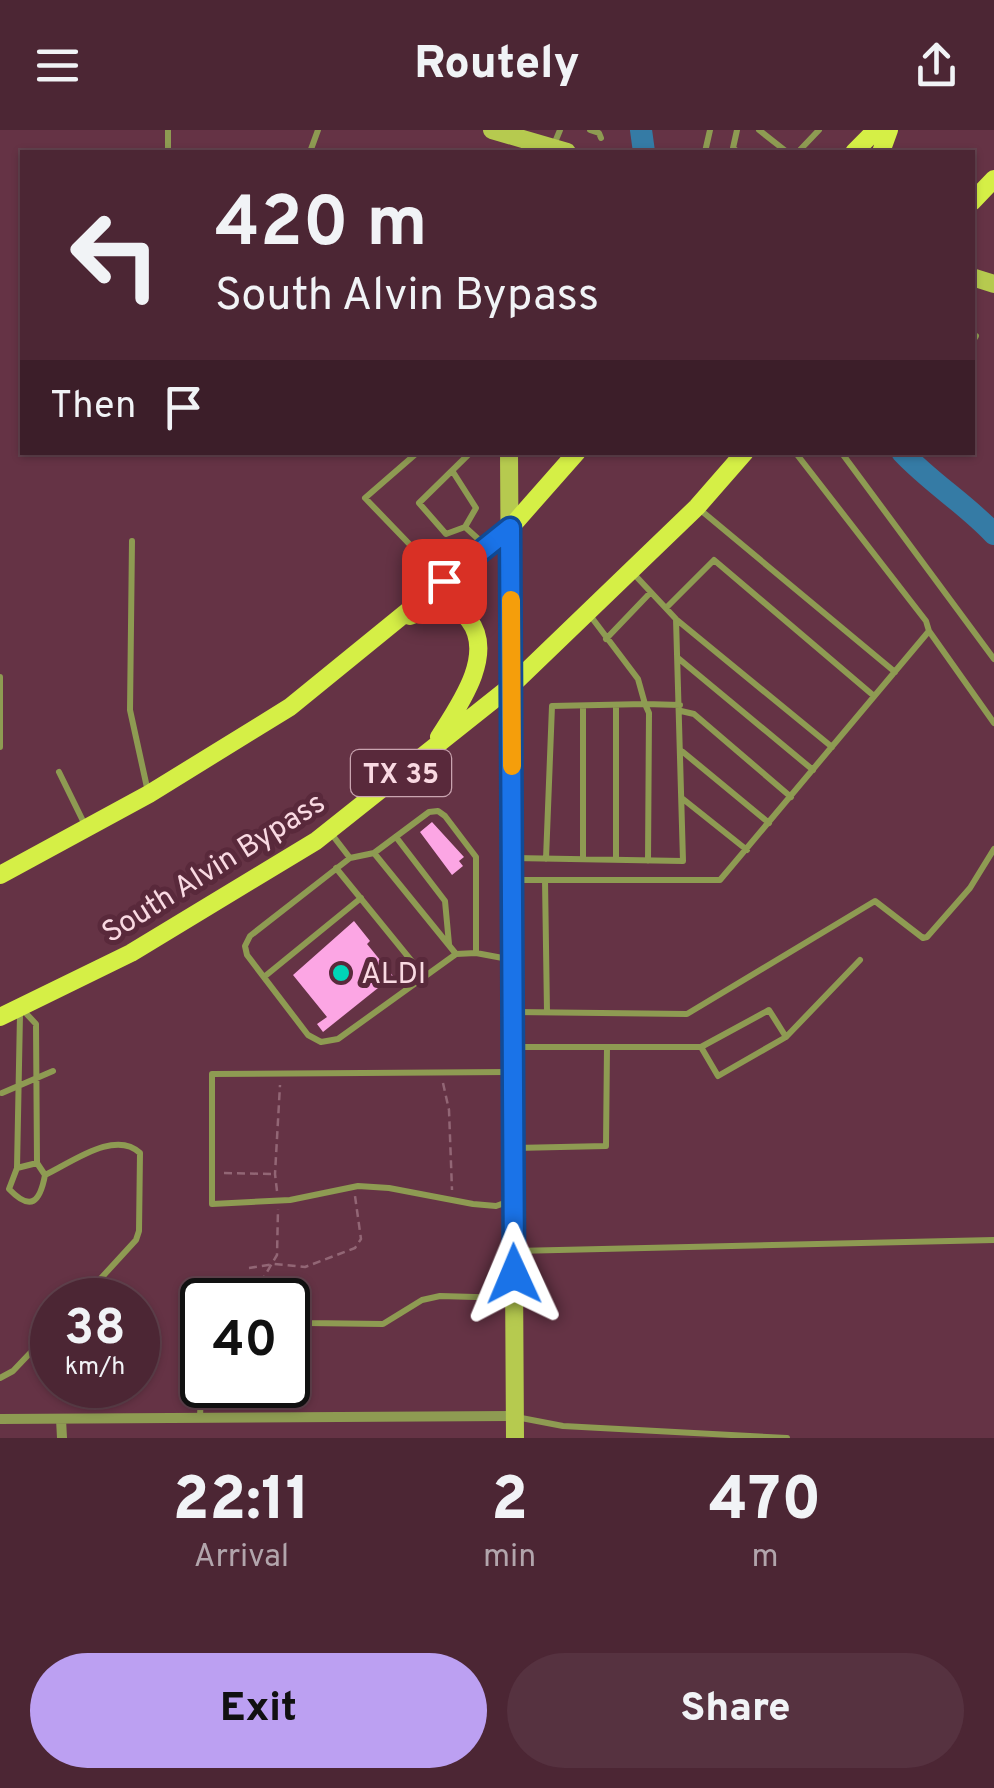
<!DOCTYPE html>
<html lang="en">
<head>
<meta charset="utf-8">
<style>
  body { margin:0; font-family:Overpass,sans-serif; background:#563240; color:#f1f3f6; height:100vh; display:flex; flex-direction:column; font-size:38px; white-space:nowrap }
  * { box-sizing:border-box; margin:0 }
  p { font-size:32px; color:#b2a5ac }
  .icon { flex:none; width:55px; height:55px; fill:none; stroke:currentColor; stroke-width:2; stroke-linecap:round; stroke-linejoin:round }
  .map { position:relative; height:1308px; overflow:hidden }
  .sheet { display:flex; flex-direction:column; background:#4c2634; flex:1 }
  .sheet>* { flex:none }
  .guide { position:absolute; left:20px; top:20px; width:955px; height:305px; border-radius:0px; box-shadow:0 2px 8px #0004,0 0 0 2px #63434f; background:#4c2634; color:#f1f3f6; overflow:hidden }
  .speed { position:absolute; left:30px; top:1148px; display:flex; gap:20px; font-size:50px; font-weight:700; text-align:center }
  .speed>* { display:grid; place-content:center; width:130px; height:130px; border-radius:50%; background:#4c2634; box-shadow:0 2px 8px #0004,0 0 0 2px #63434f; line-height:1 }
  .speed small { font-size:25px; font-weight:400 }
  .speed .limit { border:5px solid #111; border-radius:15px; background:#fff; color:#111 }
  .pin { position:absolute; display:grid; place-items:center; width:85px; height:85px; color:#fff; margin:-42px; border-radius:20px; box-shadow:0 5px 15px #0006 }
  .me { position:absolute; width:110px; margin:-55px; rotate:359deg; stroke-linejoin:round; filter:drop-shadow(0 0 8px #0008) }
  .turn { display:flex; align-items:center; gap:35px; height:210px; padding:0 30px; font-size:45px }
  .turn .icon { width:130px; height:130px; stroke-width:2.5 }
  .turn b { display:block; font-size:70px; line-height:85px }
  .then { display:flex; align-items:center; height:95px; padding:0 30px; background:#0003; gap:20px; font-size:38px }
  .eta { display:flex; justify-content:space-evenly; align-items:center; height:170px; text-align:center }
  .eta b { font-size:60px; font-weight:800; line-height:70px }
  .cta { display:flex; gap:20px; margin-top:auto; padding:20px 30px }
  .cta a { flex:1; height:115px; border-radius:60px; background:#bca0f2; color:#111; font-size:40px; font-weight:800; line-height:115px; text-align:center }
  .cta a+a { background:#563240; color:#f1f3f6 }
  header { display:flex; justify-content:space-between; align-items:center; height:130px; padding:0 30px; background:#4c2634; font-size:45px; font-weight:800 }
  .map>svg:first-child { display:block }
  .lines { fill:none; stroke-linecap:round; stroke-linejoin:round }
  .river { stroke:#357ba5; stroke-width:22 }
  .building { fill:#fca6e4 }
  .path { stroke:#926675; stroke-width:2.5; stroke-dasharray:8 5; stroke-linecap:butt }
  .lane { stroke:#8e9b52; stroke-width:6 }
  .street { stroke:#8e9b52; stroke-width:10 }
  .secondary { stroke:#b6ca4f; stroke-width:18 }
  .primary { stroke:#d5ef46; stroke-width:18 }
  .route-casing { stroke:#114b97; stroke-width:25 }
  .route { stroke:#1a73e8; stroke-width:18 }
  .slow { stroke:#f59e0b; stroke-width:18 }
  .poi-dot { fill:#00d5b7; stroke:#59293b; stroke-width:4 }
  .labels { text-anchor:middle; stroke-width:10; stroke-linejoin:round; paint-order:stroke }
  .shield { fill:#59293b; stroke:#c9a4b0; stroke-width:2.5 }
  .shield-label { font-size:28px; font-weight:bold; fill:#f9d9e2 }
  .street-label { font-size:30px; fill:#f9d9e2; stroke:#59293b }
  .poi-label { font-size:30px; fill:#f9d9e2; stroke:#59293b; text-anchor:start }
</style>
</head>
<body>
<header><svg class="icon" aria-label="menu" viewBox="0 0 24 24"><path d="M4 6h16M4 12h16M4 18h16"/></svg>Routely<svg class="icon" aria-label="share" viewBox="0 0 24 24"><path d="M12 15V3M7 8l5-5 5 5M5 13v7h14v-7"/></svg></header>
<div class="map">
<svg width="994" height="1308" viewBox="0 0 994 1308">
  <rect width="100%" height="100%" fill="#653345"/>
  <g class="lines">
    <path class="river" d="M641 0 644 22
      M902 322C931 353 966 374 994 404"/>
  </g>
  <path class="building" d="M432 692 464 727 459 731 463 736 452 745 420 702Z
    M354 791 370 811 367 814 393 846 323 902 317 894 327 887 293 845Z"/>
  <g class="lines">
    <path class="path" d="M443 953 449 980 452 1060
      M224 1043 275 1044
      M277 1061 275 1044 280 955
      M249 1138 274 1134 305 1137 355 1118 361 1109 355 1066
      M254 1164 277 1125 278 1079"/>
    <path class="lane" d="M590 0 599 3 601 8
      M737 0 733 18 738 22
      M759 0 787 22
      M553 17 560 0
      M168 22V0
      M310 22 318 0
      M705 22 710 0
      M798 22 819 0
      M972 204 976 206 972 212
      M418 322 365 368 444 450
      M471 322 419 373 446 404 465 397 486 416
      M795 322 926 491 929 501 994 593
      M841 322 994 529
      M453 342 476 378 465 397
      M698 378 895 542
      M132 411 130 580 148 662
      M666 478 714 430 874 566
      M589 484 638 549 645 574 680 575
      M677 490 832 617
      M606 509 650 463
      M678 528 813 640
      M0 547V617
      M681 581 694 584 791 667
      M683 622 769 693
      M59 642 85 695
      M683 669 747 720
      M330 702 350 728 374 723 429 682 438 681 445 686 476 727V823L508 829
      M396 707 445 771 449 814
      M374 723 456 824
      M350 728 250 806 245 816 247 825 308 905 321 912 338 909 456 824 476 823
      M514 728 683 731 676 489 632 442
      M546 729 552 576 645 574 649 583 648 731
      M583 729V576
      M616 730V575
      M336 738 423 845
      M513 750H720L929 501
      M545 750 547 882
      M264 847 361 768
      M22 879 36 894 37 1033
      M515 882 687 884 875 771 923 808 927 807 970 758 994 719
      M515 917H701L769 880 786 907
      M701 917 718 946 786 907 860 830
      M508 942 212 944V1074L290 1070 358 1056 389 1058 473 1074 496 1076 510 1071
      M2 963 53 941
      M515 1018 606 1016 607 917
      M37 1033 45 1045C40 1072 31 1082 9 1059L17 1038Z
      M17 1038 20 884
      M45 1045C71 1033 115 999 140 1023L139 1101 136 1110 81 1170
      M515 1121 994 1110
      M205 1170H249
      M288 1188 307 1193 383 1194 422 1170 440 1166 513 1168
      M0 1248 13 1241 52 1200
      M516 1287 563 1296 787 1308
      M200 1288 202 1229"/>
    <path class="street" d="M0 1289 515 1286
      M61 1289 62 1308"/>
    <path class="secondary" d="M492 0 567 22
      M972 147 994 154
      M509 322 515 1308"/>
    <path class="primary" d="M854 22 876 0
      M881 22 889 0
      M972 72 994 49
      M410 486C430 478 454 470 469 490 496 525 458 577 439 607
      M0 745 149 664 290 577 510 398 577 322
      M0 887 131 823 316 711 511 556 697 377 745 322"/>
  </g>
  <g class="lines">
    <defs>
      <path id="route" d="M444 451 510 398 514 1144"/>
    </defs>
    <use href="#route" class="route-casing"/>
    <use href="#route" class="route"/>
    <path class="slow" d="M511 470 512 636"/>
  </g>
  <circle class="poi-dot" cx="341" cy="843" r="10"/>
  <g class="labels">
    <rect class="shield" x="351" y="620" width="100" height="46" rx="8"/>
    <g class="shield-label">
      <text x="401" y="653">TX 35</text>
    </g>
    <g class="street-label">
      <text transform="translate(213 737) rotate(-32)" y="10">South Alvin Bypass</text>
    </g>
    <g class="poi-label">
      <text x="361" y="853">ALDI</text>
    </g>
  </g>
</svg>
<div class="speed"><div>38<small>km/h</small></div><div class="limit">40</div></div>
<div class="pin" style="left:444px;top:451px;background:#d93025"><svg class="icon" aria-label="arrive" viewBox="0 0 24 24"><path d="M6 21V4h12l-3 4 3 4H6"/></svg></div>
<svg class="me" style="left:514px;top:1144px" viewBox="-20 -20 40 40"><path d="M0-17L14 15 0 8-14 15z" fill="#1a73e8" stroke="#fff" stroke-width="4"/></svg>
<div class="guide">
<div class="turn"><svg class="icon" aria-label="left" viewBox="0 0 24 24"><path d="M17 20v-9H6M10 6l-5 5 5 5"/></svg><div><b>420 m</b>South Alvin Bypass</div></div>
<div class="then">Then<svg class="icon" aria-label="arrive" viewBox="0 0 24 24"><path d="M6 21V4h12l-3 4 3 4H6"/></svg></div>
</div>
</div>
<section class="sheet">
<div class="eta">
<div><b>22:11</b><p>Arrival</p></div>
<div><b>2</b><p>min</p></div>
<div><b>470</b><p>m</p></div>
</div>
<div class="cta"><a>Exit</a><a>Share</a></div>
</section>
</body>
</html>
